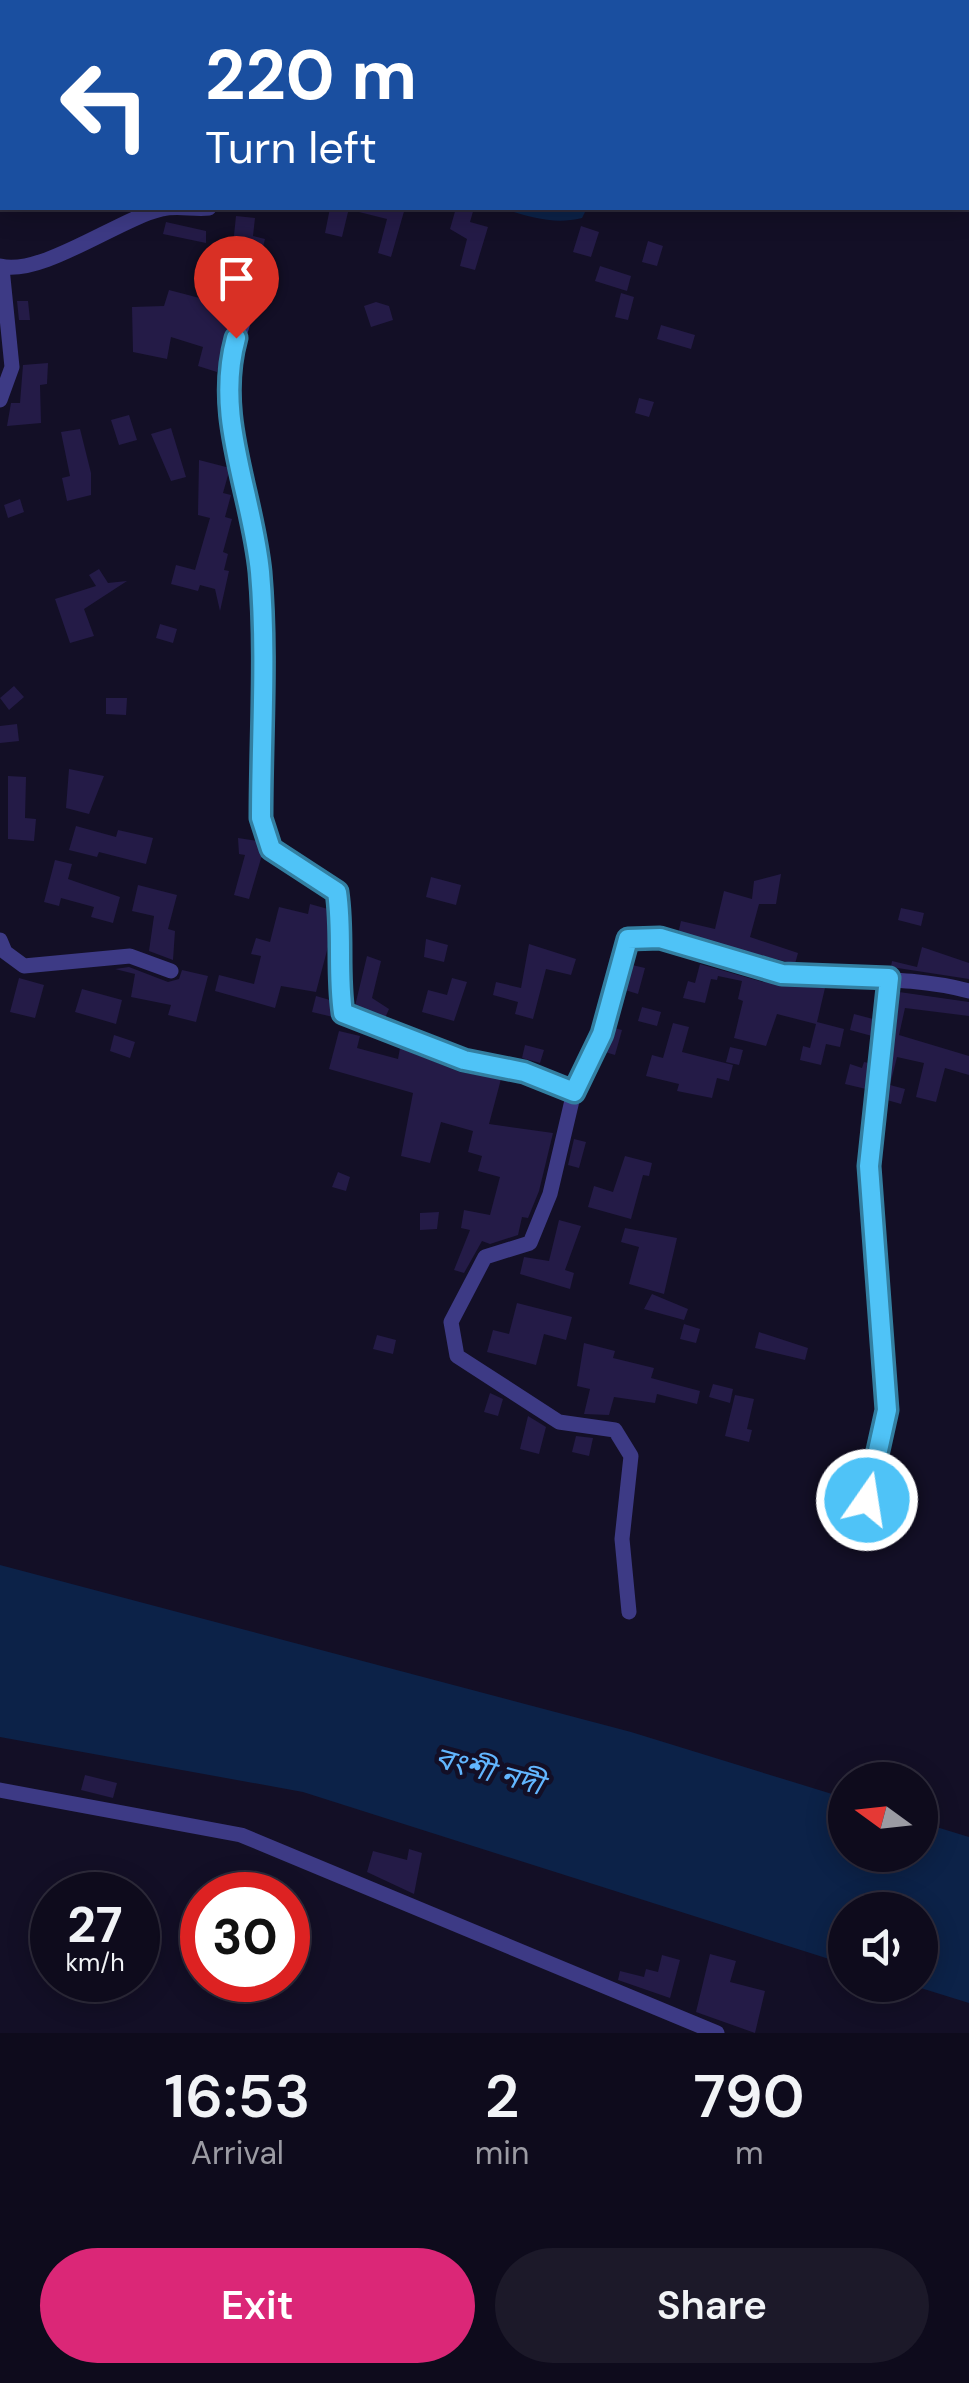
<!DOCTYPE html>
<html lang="en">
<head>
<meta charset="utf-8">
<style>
  body { margin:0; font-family:"DM Sans","Noto Sans Bengali",sans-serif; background:#1c1929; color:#f1f3f6; height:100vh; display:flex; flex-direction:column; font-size:38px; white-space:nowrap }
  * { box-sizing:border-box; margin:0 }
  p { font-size:32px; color:#9b9ba3 }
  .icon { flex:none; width:55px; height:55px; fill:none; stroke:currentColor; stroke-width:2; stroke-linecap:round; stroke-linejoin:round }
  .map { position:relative; height:2033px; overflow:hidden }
  .drawer { display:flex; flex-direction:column; background:#0e0b1c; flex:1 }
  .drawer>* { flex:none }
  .banner { position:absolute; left:0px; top:0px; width:970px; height:210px; box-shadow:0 5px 25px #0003,0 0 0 2px #2e2b3b; background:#1a4fa0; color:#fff; overflow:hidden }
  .needle { width:65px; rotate:285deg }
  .controls { position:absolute; left:828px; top:1762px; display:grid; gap:20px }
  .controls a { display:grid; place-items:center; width:110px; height:110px; border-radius:50%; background:#0e0b1c; box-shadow:0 5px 25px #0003,0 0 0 2px #2e2b3b; font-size:50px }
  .speed { position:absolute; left:30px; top:1872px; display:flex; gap:20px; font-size:50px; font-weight:700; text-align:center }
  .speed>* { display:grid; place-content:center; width:130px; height:130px; border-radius:50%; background:#0e0b1c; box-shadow:0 5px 25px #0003,0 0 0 2px #2e2b3b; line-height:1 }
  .speed small { font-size:25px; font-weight:400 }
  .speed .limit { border:15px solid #d22; background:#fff; color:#111 }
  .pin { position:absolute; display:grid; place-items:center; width:85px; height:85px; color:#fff; margin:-102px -42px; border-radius:50% 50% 50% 0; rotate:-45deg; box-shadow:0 0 10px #0007 }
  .pin .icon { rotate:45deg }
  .me { position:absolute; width:110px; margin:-55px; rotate:13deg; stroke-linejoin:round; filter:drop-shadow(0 0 8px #0008) }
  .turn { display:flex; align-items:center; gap:35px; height:210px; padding:0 40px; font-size:45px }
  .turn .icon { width:130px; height:130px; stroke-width:2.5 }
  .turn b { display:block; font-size:70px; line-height:85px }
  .eta { display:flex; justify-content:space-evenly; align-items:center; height:170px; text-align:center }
  .eta b { font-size:60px; font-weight:600; line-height:70px }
  .action { display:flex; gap:20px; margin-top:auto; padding:20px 40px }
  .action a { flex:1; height:115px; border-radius:60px; background:#db2777; color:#fff; font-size:40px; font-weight:600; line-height:115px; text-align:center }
  .action a+a { background:#1c1929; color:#f1f3f6 }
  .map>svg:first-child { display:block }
  .water { fill:#0c2248 }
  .building { fill:#241b47 }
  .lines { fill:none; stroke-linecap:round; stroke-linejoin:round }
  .minor { stroke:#3d3a85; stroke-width:15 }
  .route-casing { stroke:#337fa1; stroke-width:25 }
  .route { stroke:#4fc3f7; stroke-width:18 }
  .labels { text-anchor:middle; stroke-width:9; stroke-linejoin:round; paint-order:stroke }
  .water-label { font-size:30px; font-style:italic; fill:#62b6ff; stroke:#130f26 }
</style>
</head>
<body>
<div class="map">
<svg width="969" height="2033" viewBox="0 0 969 2033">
  <rect width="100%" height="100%" fill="#130f26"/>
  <path class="water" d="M501 208H587L582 218C554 225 529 217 501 208Z
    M0 1565 631 1732 845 1798V1855H920V1822L969 1837V2003L911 1985H920V1910H845V1964L303 1792 0 1737Z"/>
  <path class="building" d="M330 208H349L342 237 325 233Z
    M359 208H405L391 257 378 253 387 219 359 212Z
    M456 208H474L470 222 488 227 475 270 460 266 467 239 450 229Z
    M236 216 255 218 253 236 265 239 261 255 256 254 248 270 217 372 198 366 203 347 171 337 167 359 133 352 132 307 164 306 169 290 211 301 214 287 219 288 228 244 233 245Z
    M166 222 206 231V243L163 234Z
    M581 226 599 232 591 257 573 252Z
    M648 241 663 246 657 266 642 262Z
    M600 266 631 276 627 291 595 281Z
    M621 293 634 297 628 320 615 317Z
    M17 301H28L30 320H19Z
    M376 302 389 306 393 320 371 327 364 306Z
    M661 325 695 335 691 349 657 339Z
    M48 363 47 384 40 385 41 423 7 426 11 403H20L23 365Z
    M639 398 654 402 649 417 635 413Z
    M129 415 137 440 119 445 111 420Z
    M171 428 186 477 171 481 151 434Z
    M80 429 91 473V495L67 501 62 478 70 476 61 432Z
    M199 460 230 468 223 493 231 495 225 517 232 519 223 552 228 554 224 570 229 571 220 611 215 589 200 585 198 591 171 584 176 565 195 570 210 518 198 515Z
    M20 499 24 512 8 518 4 505Z
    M99 569 108 583 127 581 84 609 94 636 70 643 55 599 96 586 89 575Z
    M160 624 177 629 173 643 156 638Z
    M14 686 24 697 9 710 0 698Z
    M106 698H127L126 715 106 714Z
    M17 724 19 741 0 743V726Z
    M69 769 104 776 89 814 66 808Z
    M8 776 26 777 25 818 36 819 34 841 8 839Z
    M76 826 116 837 118 830 153 838 146 864 99 852 97 857 69 850Z
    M238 838 257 841 262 855 249 899 234 895 245 855 239 854Z
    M55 860 72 864 68 879 120 897 113 923 91 917 94 907 61 898 59 906 44 902Z
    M781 874 776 904H759L750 937 798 953 795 964 678 934 681 921 715 929 724 891 752 899 754 881Z
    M431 877 461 885 456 905 426 897Z
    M138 885 177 895 168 929 175 931 173 960 149 951 154 916 132 911Z
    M310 904 328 909 329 943 316 992 281 986 275 1008 215 991 219 975 254 984 261 956 251 954 256 938 270 942 279 907 308 914Z
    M901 908 924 913 921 926 898 920Z
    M426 939 448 945 444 962 424 957Z
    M529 944 576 959 571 975 546 969 533 1019 515 1014 518 1002 493 995 496 982 521 988Z
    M922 947 969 963V979L891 967 892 961 917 967Z
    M367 956 381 961 372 998 389 1009 385 1018 355 1006Z
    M700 964 763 982 825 988 817 1022 844 1029 840 1047 826 1044 821 1065 800 1060 803 1046 810 1048 816 1024 777 1014 766 1046 734 1038 743 1001 738 999 742 981 718 976 717 980 711 979 705 1003 683 998 688 981 695 983Z
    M632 965 645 968 638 994 625 990Z
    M129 967 168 982 179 979 182 970 208 976 196 1022 168 1015 171 1005 131 997 135 974 115 969Z
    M19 978 44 985 35 1018 10 1012Z
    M452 978 467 982 454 1021 422 1012 428 990 447 995Z
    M82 989 122 1000 116 1024 75 1012Z
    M899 992 969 1002V1016L905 1008 899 1035 969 1056V1075L945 1068 936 1102 916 1097 924 1063 897 1057 890 1085 905 1089 901 1104 887 1100Z
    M316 996 330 1000 333 1017 312 1012Z
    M642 1007 661 1012 657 1026 638 1021Z
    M854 1014 873 1019 872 1036 850 1030Z
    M673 1023 689 1027 682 1052 733 1065 729 1081 717 1078 712 1098 677 1091 679 1084 646 1076 652 1055 663 1058Z
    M614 1028 622 1030 615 1055 605 1052Z
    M339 1031 360 1036 357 1048 398 1059 400 1048 460 1072 501 1079 489 1124 553 1133 539 1191 528 1218 522 1217 518 1235 490 1244 482 1241 464 1273 454 1270 470 1230 461 1228 464 1210 490 1215 500 1177 478 1171 482 1156 468 1152 473 1131 441 1122 430 1163 401 1156 413 1093 329 1069Z
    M114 1035 135 1042 130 1058 110 1051Z
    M525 1045 544 1050 540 1063 522 1058Z
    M730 1047 743 1050 739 1065 726 1062Z
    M864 1062 869 1063 866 1089 845 1084 850 1064 862 1068Z
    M574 1139 586 1142 579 1168 568 1165Z
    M625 1156 652 1163 649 1176 643 1175 631 1219 588 1207 594 1186 613 1192Z
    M338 1172 350 1177 346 1191 332 1187Z
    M439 1212 437 1229 420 1230V1213Z
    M559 1220 581 1226 565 1270 574 1273 570 1289 520 1274 524 1257 549 1261Z
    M625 1228 677 1238 664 1294 629 1284 639 1247 621 1242Z
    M652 1294 688 1309 684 1320 644 1309Z
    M517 1303 572 1317 566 1340 544 1334 536 1365 487 1352 493 1330 509 1334Z
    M684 1324 700 1329 696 1343 680 1339Z
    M759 1332 808 1348 805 1360 755 1348Z
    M377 1335 396 1340 393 1354 373 1349Z
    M584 1343 615 1351 613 1358 654 1368 651 1378 700 1391 697 1404 657 1394 655 1403 614 1397 609 1415 584 1414 590 1389 577 1386Z
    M713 1384 733 1389 730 1403 709 1397Z
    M490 1393 503 1399 498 1416 484 1412Z
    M735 1395 754 1399 747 1429 752 1430 749 1442 725 1436Z
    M528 1416 546 1427 539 1454 520 1449Z
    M576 1436 593 1438 589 1456 572 1452Z
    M85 1775 117 1783 113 1798 81 1790Z
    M409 1849 422 1853 414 1894 367 1872 373 1851 407 1860Z
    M710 1954 736 1961 730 1982 765 1991 755 2033 696 2012Z
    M662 1955 680 1960 670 1998 618 1980 620 1971 644 1977 646 1969 658 1972Z"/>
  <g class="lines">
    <path class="minor" d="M268 2 269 0
      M968 190H969
      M0 266C41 277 120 218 162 209 177 205 194 210 209 208
      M259 273 228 369 226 398 250 501 260 576 261 818 271 849 337 892C343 933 337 972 343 1013L464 1061 524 1072 574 1092 601 1034 628 939C684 937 731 969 785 974 847 981 908 975 969 991
      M0 400 12 367 2 268
      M0 940 5 952 24 966 130 956 171 971
      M574 1092 550 1194 530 1243 485 1257 451 1322 457 1356 559 1422 615 1430 631 1456 622 1539 629 1612
      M860 1529 887 1410 869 1166 889 978
      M0 1790 241 1835 717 2033"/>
  </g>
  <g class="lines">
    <defs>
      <path id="route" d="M236 338C214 418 252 491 260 572 267 653 261 737 261 818L271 849 337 892C343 933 337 972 343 1013L464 1060 524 1072 574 1092 602 1034 628 939 660 938 782 974 889 978 869 1166 887 1410 867 1500"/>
    </defs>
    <use href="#route" class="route-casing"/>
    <use href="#route" class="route"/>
  </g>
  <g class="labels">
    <g class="water-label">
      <text transform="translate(489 1771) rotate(15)" y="10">বংশী নদী</text>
    </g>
  </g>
</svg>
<div class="controls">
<a><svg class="needle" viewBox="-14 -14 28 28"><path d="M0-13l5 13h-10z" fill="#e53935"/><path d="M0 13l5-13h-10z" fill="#9b9ba3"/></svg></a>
<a><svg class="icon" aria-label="sound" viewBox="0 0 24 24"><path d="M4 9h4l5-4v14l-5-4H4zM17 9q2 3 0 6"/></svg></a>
</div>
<div class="speed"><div>27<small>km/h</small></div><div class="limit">30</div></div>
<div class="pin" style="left:236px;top:338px;background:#d93025"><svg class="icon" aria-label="arrive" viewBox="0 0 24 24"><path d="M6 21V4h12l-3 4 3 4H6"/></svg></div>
<svg class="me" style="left:867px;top:1500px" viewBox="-20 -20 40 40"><circle r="17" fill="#4fc3f7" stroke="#fff" stroke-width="3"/><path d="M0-11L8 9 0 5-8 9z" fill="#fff"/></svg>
<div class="banner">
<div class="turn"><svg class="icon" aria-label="left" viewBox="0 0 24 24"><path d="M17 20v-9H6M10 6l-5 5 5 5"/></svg><div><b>220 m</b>Turn left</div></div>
</div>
</div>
<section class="drawer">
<div class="eta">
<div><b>16:53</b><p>Arrival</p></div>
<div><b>2</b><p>min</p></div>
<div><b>790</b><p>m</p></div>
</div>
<div class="action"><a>Exit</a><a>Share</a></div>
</section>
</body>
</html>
